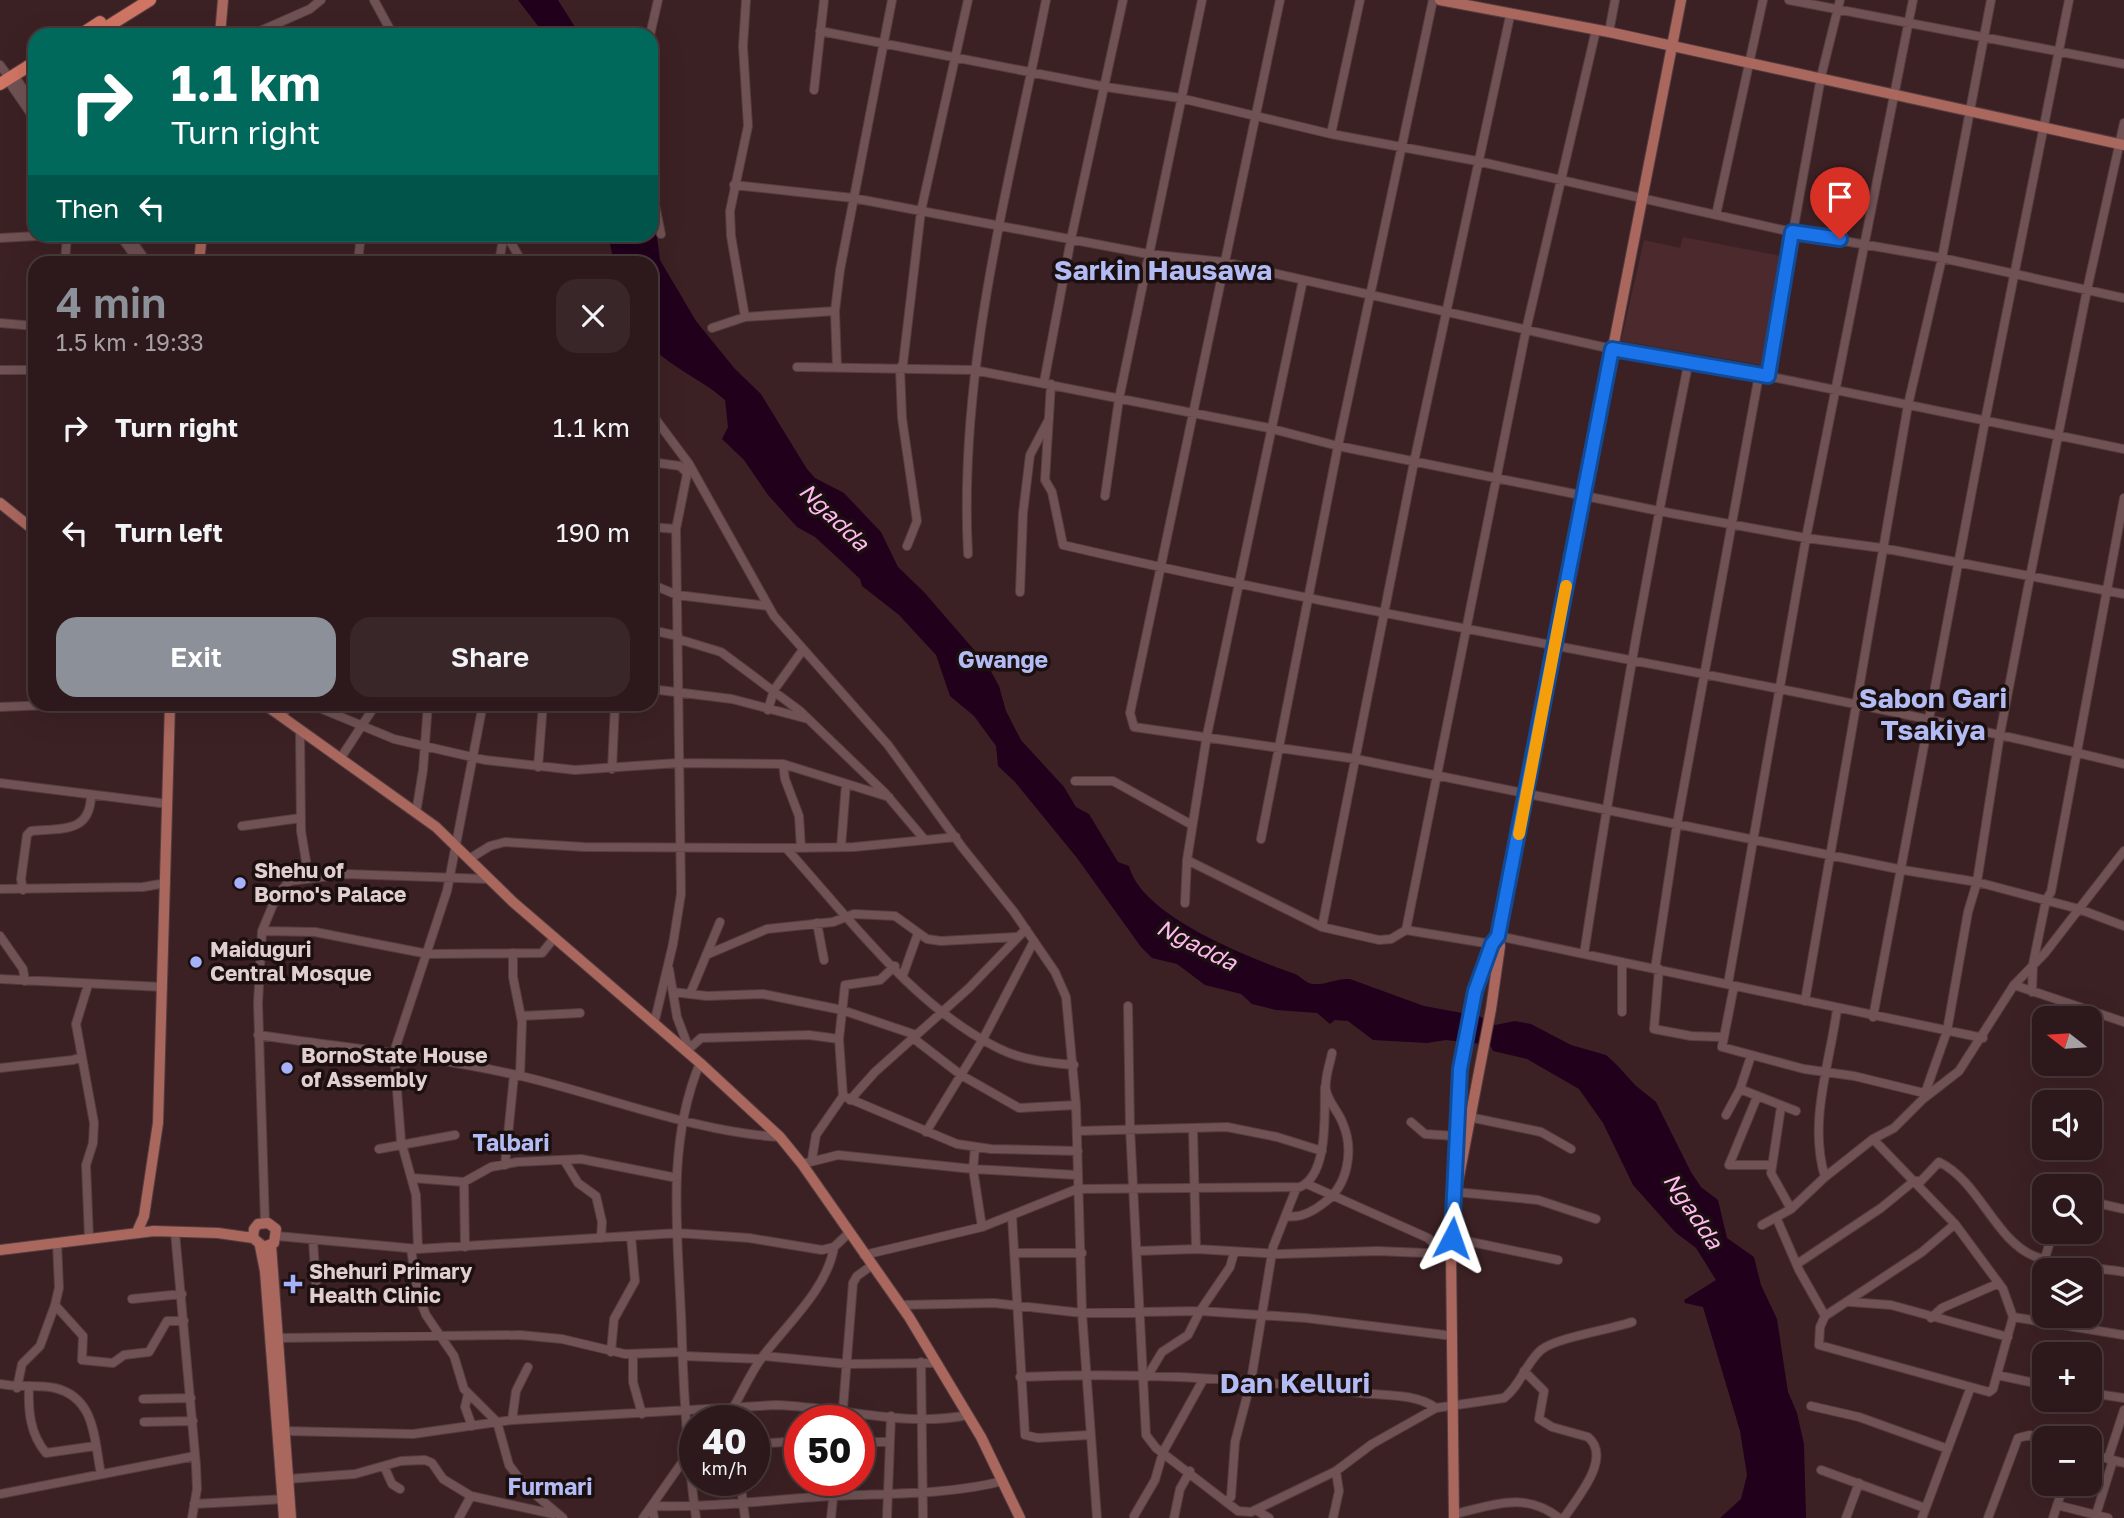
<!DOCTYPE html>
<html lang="en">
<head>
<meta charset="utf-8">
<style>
  body { margin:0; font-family:"Golos Text",sans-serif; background:#392628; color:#f1f3f6; height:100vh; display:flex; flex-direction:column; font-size:26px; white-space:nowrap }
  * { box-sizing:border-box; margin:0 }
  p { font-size:23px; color:#a7a0a3 }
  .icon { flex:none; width:38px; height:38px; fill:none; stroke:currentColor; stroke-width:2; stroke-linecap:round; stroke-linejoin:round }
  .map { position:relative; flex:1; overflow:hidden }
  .sheet { position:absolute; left:28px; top:256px; width:630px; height:455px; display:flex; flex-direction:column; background:#2d191b; border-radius:21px; box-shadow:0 7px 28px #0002,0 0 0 2px #48383a }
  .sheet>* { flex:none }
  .top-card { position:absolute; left:28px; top:28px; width:630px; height:214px; border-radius:21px; box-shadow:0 7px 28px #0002,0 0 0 2px #48383a; background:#00695c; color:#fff; overflow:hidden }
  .needle { width:46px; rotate:287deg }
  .buttons { position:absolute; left:2032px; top:1006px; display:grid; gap:14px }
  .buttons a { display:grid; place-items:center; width:70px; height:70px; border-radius:14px; background:#2d191b; box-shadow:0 7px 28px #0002,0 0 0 2px #48383a; font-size:35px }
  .speed { position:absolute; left:679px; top:1405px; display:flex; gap:14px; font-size:35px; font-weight:700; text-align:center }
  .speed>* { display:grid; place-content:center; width:91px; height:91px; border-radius:50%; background:#2d191b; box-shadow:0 7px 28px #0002,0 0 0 2px #48383a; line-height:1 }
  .speed small { font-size:18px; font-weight:400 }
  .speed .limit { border:10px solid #d22; background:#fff; color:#111 }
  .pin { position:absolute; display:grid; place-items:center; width:60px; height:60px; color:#fff; margin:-72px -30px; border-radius:50% 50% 50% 0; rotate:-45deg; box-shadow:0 0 7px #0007 }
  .pin .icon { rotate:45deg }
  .me { position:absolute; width:77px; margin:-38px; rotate:4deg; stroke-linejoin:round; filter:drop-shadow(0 0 5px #0008) }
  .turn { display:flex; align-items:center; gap:24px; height:147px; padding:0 28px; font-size:32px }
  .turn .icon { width:91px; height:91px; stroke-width:2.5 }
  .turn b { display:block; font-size:49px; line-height:60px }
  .then { display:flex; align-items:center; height:66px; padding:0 28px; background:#0003; gap:14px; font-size:26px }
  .round { display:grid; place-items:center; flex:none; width:74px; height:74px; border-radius:21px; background:#392628 }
  .head { display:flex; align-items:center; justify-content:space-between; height:119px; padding:0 28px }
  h1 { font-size:42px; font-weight:600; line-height:52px; color:#8c9099 }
  .button { display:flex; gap:14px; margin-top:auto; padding:14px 28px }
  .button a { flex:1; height:80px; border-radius:21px; background:#8c9099; color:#fff; font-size:28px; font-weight:600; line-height:80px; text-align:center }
  .button a+a { background:#392628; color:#f1f3f6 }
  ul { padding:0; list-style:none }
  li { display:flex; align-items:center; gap:21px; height:105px; padding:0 28px }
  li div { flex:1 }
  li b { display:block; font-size:26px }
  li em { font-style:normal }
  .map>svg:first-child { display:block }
  .built { fill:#4b292d }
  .water { fill:#21001c }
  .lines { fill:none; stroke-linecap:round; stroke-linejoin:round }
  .minor-casing { stroke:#543d40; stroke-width:10 }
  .major-casing { stroke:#543d40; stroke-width:12 }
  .highway-casing { stroke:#543d40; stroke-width:14 }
  .minor { stroke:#705254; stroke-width:8 }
  .major { stroke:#aa675d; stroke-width:10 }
  .highway { stroke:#d07563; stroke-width:12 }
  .route-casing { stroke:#114b97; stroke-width:18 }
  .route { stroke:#1a73e8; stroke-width:12 }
  .slow { stroke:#f59e0b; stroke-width:12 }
  .poi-dot { fill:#a6b1fc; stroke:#1b0f10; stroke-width:2.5 }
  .labels { text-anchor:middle; stroke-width:7; stroke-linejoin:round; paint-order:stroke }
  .poi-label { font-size:21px; font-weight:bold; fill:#e1cfd0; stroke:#1b0f10; text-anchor:start }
  .water-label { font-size:23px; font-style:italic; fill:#feb9ee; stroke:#1b0f10 }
  .neighbourhood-label { font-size:23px; font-weight:bold; fill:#b2bbf3; stroke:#1b0f10 }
  .district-label { font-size:28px; font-weight:bold; fill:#b2bbf3; stroke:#1b0f10 }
</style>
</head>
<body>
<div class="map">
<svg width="2124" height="1518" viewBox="0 0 2124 1518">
  <rect width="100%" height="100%" fill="#3c2124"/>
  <path class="built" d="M1683 237 1781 256 1767 366 1621 341 1644 240 1680 248Z"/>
  <path class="water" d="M518 0H558L580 35H545Z
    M651 218 656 229 660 260 696 321 735 369 761 394 807 469 815 478 844 493 881 532 898 567 924 592 988 666 999 686 1006 711 1021 740 1064 787 1076 807 1089 814 1118 862 1129 866C1142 917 1251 958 1295 974 1302 977 1305 983 1313 984 1326 985 1337 978 1350 979L1424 1006 1479 1016 1495 1025 1515 1021 1531 1024 1571 1045 1606 1055 1617 1065 1635 1085 1656 1102 1691 1172 1701 1187 1718 1200 1727 1238 1754 1257 1761 1285 1777 1319 1788 1392 1797 1413 1804 1444 1806 1518H1720L1741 1499 1747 1475 1740 1431 1703 1307 1685 1303 1684 1300 1716 1280 1696 1248 1675 1232 1633 1185 1603 1123 1579 1089 1527 1059 1493 1051 1490 1045 1446 1040 1427 1043 1373 1040 1348 1021 1335 1020 1330 1024 1317 1013 1276 1010 1252 1004 1241 994 1205 985 1177 964 1152 958 1141 947 1077 858 1015 782 998 766 996 746 974 716 950 696 936 655 899 615 862 586 860 579 840 560 815 537 797 527 768 495 744 460 722 439 728 427 725 400C706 383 683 373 663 357 644 341 651 286 651 262H614L608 235 651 234Z"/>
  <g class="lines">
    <defs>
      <path id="minor" d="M374 0 393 35
        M1280 0 1130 713 1134 727 1356 759 1903 870 1977 882 2079 909 2124 851
        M1789 0 2124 64
        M820 31 1106 87 1180 98 1331 134 1477 161 1792 232 1942 258 2124 298
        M1609 32 1615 0
        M251 35 310 9 321 0
        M650 35 658 0
        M0 65 11 80
        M18 81 35 107
        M11 85 35 120
        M814 90 824 0
        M1331 134 1360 0
        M734 185 853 198 1148 254 1224 262 1612 349 1689 360 2124 449
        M651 186 661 234
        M1716 215 1763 0
        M119 234 139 262
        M127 234 147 262
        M506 234 522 262
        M0 238 74 234
        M65 262 67 236
        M358 262 361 234
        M499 262 504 234
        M745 317 731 236 730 211 748 126 743 46 746 0
        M0 323 35 326
        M712 328 745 317 835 311
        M797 367 974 370 1269 428 1338 446 1659 511 1806 538 1882 548 2124 594
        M837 367 835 311 840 270 892 0
        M0 370H35
        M1767 376 1821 77 1840 0
        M1044 382 1071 239 1123 0
        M1051 384 1045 480 1052 492 1063 545C1414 627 1773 678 2124 764
        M651 413 689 464 774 616 888 745 962 847 1014 912 1055 972 1066 997 1076 1105 1082 1313 1097 1518
        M651 462 680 466 687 473
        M1105 496 1119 399 1202 0
        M651 527 676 529
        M907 546 917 521 902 418 900 368 903 364 921 211 968 0
        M968 554C958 366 1010 183 1046 0
        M651 584 677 595 768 606
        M1020 592 1023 513 1030 455 1049 419
        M651 630 678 636
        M678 639 721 652 800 711 885 793 924 839
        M651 689 732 699 808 719
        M310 704 394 739 485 760 575 770 678 763 783 764 889 797
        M0 707 75 704
        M768 710 774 690 802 651
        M283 718 287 704
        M300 731 301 831 306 861 301 879
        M340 759 376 704
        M783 764 785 779 799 816 801 848
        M538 767 543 704
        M612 769 615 704
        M1075 781H1113L1192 825
        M0 783 168 804
        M416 813 423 770 428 704
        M242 826 301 818
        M1261 839 1338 446 1433 0
        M841 847 846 784
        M786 848C848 917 916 1009 1000 1049 1022 1060 1050 1063 1074 1065
        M469 859 490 846 505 842 584 847 786 848 854 847 956 837
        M1187 860 1322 927 1379 940 1391 939 1406 930 1491 944
        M0 889 143 887 166 883
        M23 890 21 879 27 835 31 831C60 828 90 834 91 796
        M1185 903 1187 860 1207 735 1303 280
        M817 923 824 960
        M1322 927 1414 462 1510 16
        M1406 930 1526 330 1596 30
        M262 931 315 932 428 954 542 953 555 937
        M0 936 23 969 25 981
        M1498 936 1983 1038
        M513 953V977L522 1022 520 1076
        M1584 954C1614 755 1649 557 1689 360
        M706 955 767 929 833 922 854 914 895 916 927 939 941 941 1016 937
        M669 969 677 1017 689 1049
        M1655 969 1677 824 1759 375
        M1659 969 1654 1029 1691 1036 1722 1037
        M903 975 918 933
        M0 979 163 987
        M1728 984 1806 538 1913 0
        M88 985 76 1024 94 1123 93 1143 86 1165 89 1238
        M2014 985 2045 953 2079 909 2124 926
        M1734 986 1722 1047 1804 1069 1854 1076 1924 1093
        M673 992 707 996 763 994 842 1010 916 1035
        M2032 992 2033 964 2046 900 2051 892 2124 498
        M690 994 720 922
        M1805 1001 1908 405 1942 258 1991 0
        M1128 1006 1130 1128 1146 1435 1156 1448 1238 1511 1251 1512 1336 1471 1372 1444 1436 1408 1504 1398C1521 1385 1525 1364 1541 1350 1555 1338 1612 1329 1632 1322
        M1622 1012V962
        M521 1016 580 1013
        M1873 1017 1985 421 2069 0
        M654 1024 673 944 681 894 676 529 689 464
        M258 1035C346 1048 434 1056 521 1076 602 1095 698 1133 780 1137
        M913 1038 961 1075 1019 1108 1076 1105
        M691 1047 701 1038 809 1035 839 1039
        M0 1068 73 1060 81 1057
        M1740 1089 1796 1111
        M843 1096 957 1144 991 1149 1078 1151
        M1757 1097 1729 1165H1771
        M1923 1099 1947 1031 1968 912 1977 882 2000 734 2030 577 2087 290 2124 123
        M850 1100 875 1072 969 988 1026 929
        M1781 1107 1771 1173 1791 1209
        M1726 1115 1740 1089 1751 1056
        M1469 1117 1541 1132 1571 1149
        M1411 1122 1425 1134 1455 1136
        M1193 1130 1196 1249
        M1077 1131 1227 1127 1277 1137 1322 1151
        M926 1132 983 1039 1034 941
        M1873 1139 1955 1224 2003 1289 2013 1317 2124 1335
        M975 1148 973 1169 982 1227
        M379 1149 455 1135
        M812 1159 816 1135 843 1096 839 1039 845 985 880 980 895 966
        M564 1160 578 1183 596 1196 602 1222 601 1238
        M802 1164 838 1155 973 1169 1077 1175
        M505 1165 514 1075
        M1825 1177C1808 1122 1830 1063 1837 1009
        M412 1178 464 1182 491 1167 517 1162 581 1159 677 1178
        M464 1182 465 1247
        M1307 1184 1428 1238 1446 1255
        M1456 1192 1538 1200 1596 1219
        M2097 1203 2124 1209
        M1012 1216 1025 1435 1038 1438 1089 1435
        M1286 1216C1301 1219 1314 1211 1325 1202 1348 1185 1354 1150 1343 1124 1339 1112 1328 1102 1326 1090 1324 1079 1330 1064 1332 1053
        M1776 1217 1799 1270 1825 1316
        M265 1223 258 1003 262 931 277 895 290 881 346 874 487 879
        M1955 1224 1922 1252 1825 1316 1820 1327 1819 1345 1989 1392 1993 1389 2013 1317
        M1762 1225 1791 1209 1825 1177 1873 1139 1894 1128 1923 1099 1959 1071 2014 985 2124 1022
        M175 1232 196 1465 197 1489 192 1518
        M277 1236 418 1249 678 1233 749 1238 822 1250 834 1247 849 1233
        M1452 1238 1558 1260
        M313 1240 316 1286
        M411 1249 418 1295 426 1315 454 1356 464 1389 497 1422 509 1465 524 1485 563 1518
        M418 1249 416 1195 401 1141 394 1052 447 891 483 704
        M1138 1251 1196 1249 1280 1254 1377 1251 1451 1254
        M1014 1253H1082
        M864 1255 982 1227 1077 1189 1300 1187C1329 1174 1324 1113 1325 1087
        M2045 1258 2053 1232
        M1797 1264 1881 1208 1914 1181H1921L1939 1162C1979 1181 1995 1240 2034 1256 2055 1265 2099 1268 2124 1272
        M132 1299 182 1294
        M1850 1302 1891 1305 2008 1337
        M55 1305 83 1336 82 1360 113 1363 124 1355 149 1352 167 1321H184
        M900 1305 994 1303 1082 1313 1200 1311 1306 1318 1453 1336
        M1931 1318 1942 1308 1997 1284
        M278 1338 520 1335 562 1339 625 1354 682 1352
        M611 1352 614 1319 635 1281 631 1236
        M633 1355V1382L642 1414
        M683 1356 761 1359
        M764 1356 847 1364 937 1363
        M921 1362 923 1518
        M1524 1371 1544 1391 1539 1419 1552 1427 1588 1437C1613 1458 1576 1499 1564 1518
        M1997 1375 2044 1385
        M1020 1377C1131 1372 1243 1378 1352 1392 1378 1396 1414 1392 1436 1408
        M1147 1377 1162 1352 1188 1335 1200 1311 1230 1267 1234 1253
        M0 1384C18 1388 37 1384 55 1388 96 1398 94 1440 101 1474
        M29 1386C28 1411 30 1434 46 1453L95 1446
        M17 1388 22 1364 40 1346 55 1305 59 1288 57 1242
        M2090 1393 2124 1398
        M468 1394 465 1407 472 1426
        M143 1399 191 1398
        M1811 1406 1859 1417 1948 1449
        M733 1408C743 1391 751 1372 763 1356 788 1323 827 1289 834 1247
        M512 1420 516 1391 528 1367
        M718 1421 726 1409
        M842 1421 853 1283 857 1276 871 1266
        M144 1422 193 1421
        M285 1431 413 1434 512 1420 776 1405C840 1407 906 1428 968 1415
        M859 1442H890
        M754 1444 800 1441
        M2090 1454 2124 1463
        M2108 1459 2124 1410
        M384 1466 392 1484 400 1489
        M1821 1470 1925 1508
        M288 1479 355 1474 401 1461 425 1460 432 1463 443 1479 471 1496 553 1514
        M740 1480 745 1518
        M0 1494 195 1456
        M1226 1502 1231 1497 1235 1442 1251 1381 1273 1247 1296 1189
        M194 1504 286 1499
        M2057 1505 2108 1518
        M1256 1510 1269 1518
        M1455 1514C1493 1505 1525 1491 1559 1518
        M1134 1516 1155 1480 1163 1452 1203 1380
        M459 1518 471 1496
        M643 1518 690 1451
        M654 1518 652 1506C713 1508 773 1499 833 1496 890 1493 948 1495 1003 1481
        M696 1518C688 1460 684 1400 682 1342 680 1249 663 1151 700 1063
        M831 1518 835 1480
        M887 1518 891 1416
        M1174 1518 1180 1489 1190 1471
        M1333 1518 1339 1491 1336 1471
        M1846 1518 1859 1483
        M1922 1518 1970 1389
        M1988 1518 2018 1438 2030 1435 2044 1441
        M2053 1518 2064 1484
        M2095 1518 2113 1460"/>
      <path id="major" d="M1440 0 1609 32 2124 145
        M220 35 223 0
        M199 262 202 234
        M0 503 35 531
        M264 704 436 827 513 902 700 1063 780 1137 802 1164 909 1317 981 1437 1020 1518
        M1456 1192 1491 1009 1500 946 1498 936 1681 0
        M137 1232 144 1216 158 1123 170 704
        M271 1245 291 1518
        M260 1246 265 1271 284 1518
        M0 1250 154 1231 218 1233 253 1238 264 1247 274 1243 276 1229 268 1223 258 1224 254 1229 253 1238
        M1454 1518 1451 1254 1456 1192V1102L1475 991 1491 944 1498 936"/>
      <path id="highway" d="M80 35 100 22
        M94 35 150 0
        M0 84 35 62"/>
    </defs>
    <use href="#minor" class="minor-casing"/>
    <use href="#major" class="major-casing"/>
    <use href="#highway" class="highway-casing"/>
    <use href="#minor" class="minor"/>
    <use href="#major" class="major"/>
    <use href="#highway" class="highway"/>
  </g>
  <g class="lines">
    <defs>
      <path id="route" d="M1452 1238 1460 1069 1475 991 1492 944 1498 936 1612 349 1768 376 1792 232 1840 239"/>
    </defs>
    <use href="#route" class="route-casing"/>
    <use href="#route" class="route"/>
    <path class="slow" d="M1519 834 1566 586"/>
  </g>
  <g class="poi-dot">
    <circle cx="240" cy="883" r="7"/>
    <circle cx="196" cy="962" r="7"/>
    <circle cx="287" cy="1068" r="7"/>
    <path d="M289.5 1273.5h7v7h7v7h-7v7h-7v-7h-7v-7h7z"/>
  </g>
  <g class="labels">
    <g class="poi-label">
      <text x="254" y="878">Shehu of<tspan x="254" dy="24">Borno's Palace</tspan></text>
      <text x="210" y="957">Maiduguri<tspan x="210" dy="24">Central Mosque</tspan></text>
      <text x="301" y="1063">BornoState House<tspan x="301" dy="24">of Assembly</tspan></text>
      <text x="309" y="1279">Shehuri Primary<tspan x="309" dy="24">Health Clinic</tspan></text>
    </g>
    <g class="water-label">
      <text transform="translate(834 517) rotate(44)" y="8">Ngadda</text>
      <text transform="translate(1197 945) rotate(27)" y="8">Ngadda</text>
      <text transform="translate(1693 1211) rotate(56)" y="8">Ngadda</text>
    </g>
    <g class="neighbourhood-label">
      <text x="1003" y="668">Gwange</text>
      <text x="511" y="1151">Talbari</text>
      <text x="550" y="1495">Furmari</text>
    </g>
    <g class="district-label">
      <text x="1163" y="280">Sarkin Hausawa</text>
      <text x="1933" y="708">Sabon Gari<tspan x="1933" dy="32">Tsakiya</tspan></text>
      <text x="1295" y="1393">Dan Kelluri</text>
    </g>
  </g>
</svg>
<div class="buttons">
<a><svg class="needle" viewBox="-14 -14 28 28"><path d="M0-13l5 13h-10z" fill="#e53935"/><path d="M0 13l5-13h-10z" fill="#a7a0a3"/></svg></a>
<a><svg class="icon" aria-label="sound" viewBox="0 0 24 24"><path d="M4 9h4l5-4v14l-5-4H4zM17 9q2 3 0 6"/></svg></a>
<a><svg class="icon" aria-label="search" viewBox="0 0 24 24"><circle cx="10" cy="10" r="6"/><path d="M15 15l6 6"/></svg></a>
<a><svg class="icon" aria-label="layers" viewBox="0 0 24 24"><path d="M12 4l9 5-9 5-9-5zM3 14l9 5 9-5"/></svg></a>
<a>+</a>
<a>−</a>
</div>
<div class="speed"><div>40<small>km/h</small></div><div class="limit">50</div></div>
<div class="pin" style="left:1840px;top:239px;background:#d93025"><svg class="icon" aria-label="arrive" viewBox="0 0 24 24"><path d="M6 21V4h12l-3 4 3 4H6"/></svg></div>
<svg class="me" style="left:1452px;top:1238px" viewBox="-20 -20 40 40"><path d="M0-17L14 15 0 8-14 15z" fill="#1a73e8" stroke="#fff" stroke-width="4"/></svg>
<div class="top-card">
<div class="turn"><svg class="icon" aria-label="right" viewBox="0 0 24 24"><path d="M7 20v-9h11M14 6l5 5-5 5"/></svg><div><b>1.1 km</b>Turn right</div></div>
<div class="then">Then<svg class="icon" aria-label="left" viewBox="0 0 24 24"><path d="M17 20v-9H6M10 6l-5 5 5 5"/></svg></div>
</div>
<section class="sheet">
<div class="head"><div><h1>4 min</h1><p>1.5 km · 19:33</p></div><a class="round"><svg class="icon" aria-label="close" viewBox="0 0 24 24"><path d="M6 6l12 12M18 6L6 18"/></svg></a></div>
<ul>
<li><svg class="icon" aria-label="right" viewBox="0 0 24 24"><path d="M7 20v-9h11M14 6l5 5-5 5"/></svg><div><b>Turn right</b></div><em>1.1 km</em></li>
<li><svg class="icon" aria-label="left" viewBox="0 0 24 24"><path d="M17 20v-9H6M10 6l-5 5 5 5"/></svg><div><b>Turn left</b></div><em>190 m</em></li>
</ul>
<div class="button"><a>Exit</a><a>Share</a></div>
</section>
</div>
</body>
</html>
